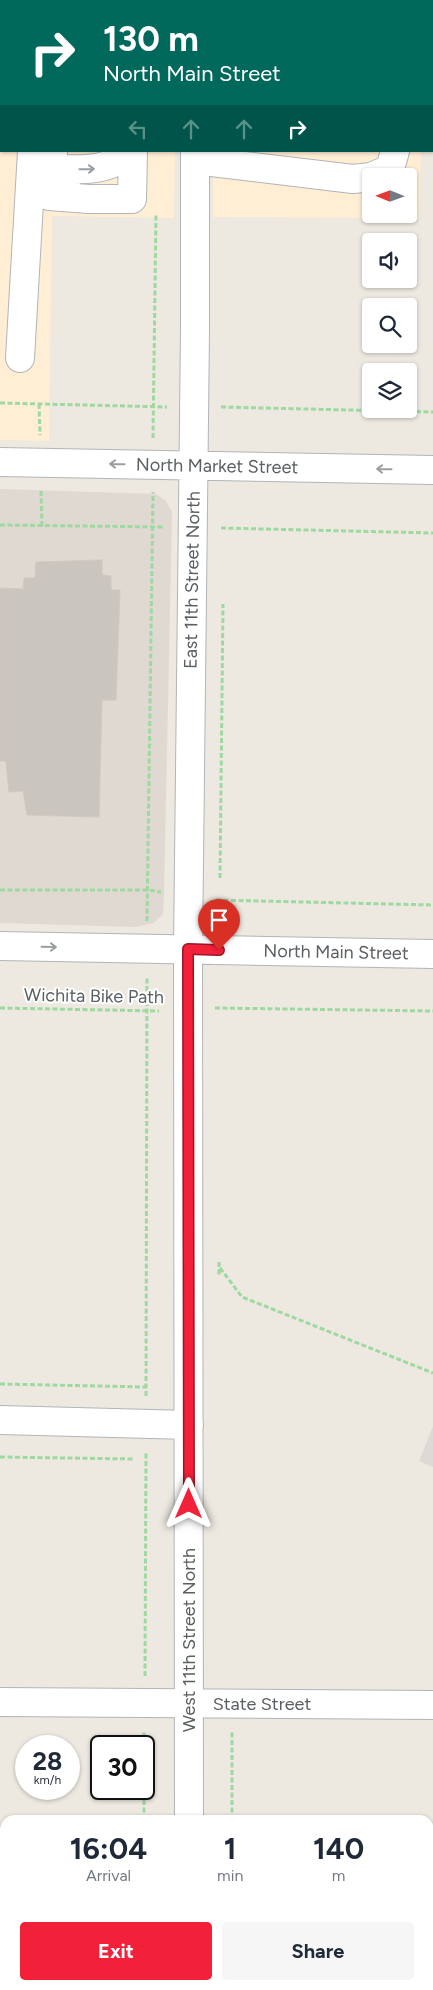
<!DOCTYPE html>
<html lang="en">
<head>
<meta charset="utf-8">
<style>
  body { margin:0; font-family:Figtree,sans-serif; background:#f6f6f7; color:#1f2937; height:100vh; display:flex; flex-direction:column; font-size:19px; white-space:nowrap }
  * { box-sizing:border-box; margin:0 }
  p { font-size:16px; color:#747a83 }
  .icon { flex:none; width:28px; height:28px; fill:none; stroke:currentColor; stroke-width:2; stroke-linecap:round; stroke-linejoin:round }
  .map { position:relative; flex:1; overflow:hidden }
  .sheet { position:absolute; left:0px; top:1815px; width:434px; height:175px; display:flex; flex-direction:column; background:#fff; border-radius:15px 15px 0 0; box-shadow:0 1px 4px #0004 }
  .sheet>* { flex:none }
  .hud { position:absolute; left:0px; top:0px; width:434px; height:152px; box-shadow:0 1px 4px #0004; background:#00695c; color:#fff; overflow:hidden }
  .needle { width:32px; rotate:271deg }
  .controls { position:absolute; left:362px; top:168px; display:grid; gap:10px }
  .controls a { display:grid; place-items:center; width:55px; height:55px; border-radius:5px; background:#fff; box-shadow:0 1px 4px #0004; font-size:25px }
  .speed { position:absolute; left:15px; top:1735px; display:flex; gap:10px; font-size:25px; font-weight:700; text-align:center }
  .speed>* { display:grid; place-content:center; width:65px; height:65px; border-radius:50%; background:#fff; box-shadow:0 1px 4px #0004; line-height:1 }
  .speed small { font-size:12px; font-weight:400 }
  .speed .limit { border:2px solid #111; border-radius:8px; background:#fff; color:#111 }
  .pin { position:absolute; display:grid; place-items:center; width:42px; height:42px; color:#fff; margin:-51px -21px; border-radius:50% 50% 50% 0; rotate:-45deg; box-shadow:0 0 5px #0007 }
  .pin .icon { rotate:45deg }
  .me { position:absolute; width:55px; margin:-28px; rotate:0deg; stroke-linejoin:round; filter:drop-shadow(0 0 4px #0008) }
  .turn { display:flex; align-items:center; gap:18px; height:105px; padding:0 20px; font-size:22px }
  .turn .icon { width:65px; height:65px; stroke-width:2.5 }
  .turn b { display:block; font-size:35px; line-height:42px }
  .lanes { display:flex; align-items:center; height:48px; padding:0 20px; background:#0003; justify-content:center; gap:25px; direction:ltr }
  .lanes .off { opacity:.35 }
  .eta { display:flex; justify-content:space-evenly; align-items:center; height:85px; text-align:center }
  .eta b { font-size:30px; font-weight:700; line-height:35px }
  .action { display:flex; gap:10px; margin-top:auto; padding:10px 20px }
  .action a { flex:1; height:58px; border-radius:5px; background:#f22139; color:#fff; font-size:20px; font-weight:700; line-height:58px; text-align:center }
  .action a+a { background:#f6f6f7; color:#1f2937 }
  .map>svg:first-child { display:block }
  .commercial { fill:#ffedd4; fill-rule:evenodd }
  .industrial { fill:#dddad5 }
  .education { fill:#dfd9d1 }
  .building { fill:#cac5bf; stroke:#d2c8be }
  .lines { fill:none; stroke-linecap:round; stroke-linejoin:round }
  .minor-casing { stroke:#b1b5b9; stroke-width:30 }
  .path { stroke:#9dd9a1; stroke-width:3; stroke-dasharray:5 2.5; stroke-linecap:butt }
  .minor { stroke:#fff; stroke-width:28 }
  .oneway { stroke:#9b9fa1 }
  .route-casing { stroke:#9d1525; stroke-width:12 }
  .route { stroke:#f22139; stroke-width:9 }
  .labels { text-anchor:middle; stroke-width:4; stroke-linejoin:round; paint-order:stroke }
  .street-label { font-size:18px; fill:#595f62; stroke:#fff }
</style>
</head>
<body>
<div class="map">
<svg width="433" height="1990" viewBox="0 0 433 1990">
  <rect width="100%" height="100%" fill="#ede8e0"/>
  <path class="commercial" d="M0 0 153 1H1V151H175L174 218 52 216 49 441 0 440Z
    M213 151H421L420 218 213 217ZM371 176H409V214H371Z"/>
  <path class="industrial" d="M433 1426V1467L419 1461Z"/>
  <path class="education" d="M0 489 156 494 166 501 172 512 164 895 163 914 154 923 136 927 0 923Z"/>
  <path class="building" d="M102 560V575L111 576V590H120L116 700H102L99 817 27 815 23 791 9 792 6 761H0V588L23 589 24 578H35L36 562Z"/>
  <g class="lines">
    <defs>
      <path id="minor" d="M196 0V1
        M42 1V0
        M137 1V0
        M264 1V0
        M401 1V0
        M53 151C53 167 52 183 68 191
        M195 160 353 179 371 177
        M34 162 38 178 49 196 89 199H132L133 151
        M53 169C77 169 98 172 119 160
        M373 176 390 169 395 151
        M20 358 32 151
        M0 462 433 470
        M0 946 433 954
        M0 1420 189 1425
        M0 1702 433 1705
        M189 1820 188 949 195 330V151
        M0 1933H5
        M429 1943H433
        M188 1990 189 1985"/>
    </defs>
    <use href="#minor" class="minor-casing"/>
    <path class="path" d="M432 25H433
      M0 403 167 407
      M39 404 40 435
      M221 407 433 412
      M153 438 156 214
      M41 491 42 526
      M0 525 164 527
      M221 528 433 533
      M220 878 223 604
      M0 890H148L161 892
      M216 900 433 905
      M147 921 153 492
      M0 1008 159 1011
      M215 1008 433 1011
      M219 1262V1275
      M220 1268 242 1297 433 1373
      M0 1384 146 1387
      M146 1396 147 977
      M0 1457 134 1459
      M145 1676 146 1452
      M144 1820V1732
      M232 1820V1732
      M0 1899H5
      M429 1908H433
      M0 1979H5
      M341 1985 433 1987
      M143 1990 144 1985
      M231 1990V1985"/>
    <use href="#minor" class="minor"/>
  </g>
  <defs><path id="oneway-shaft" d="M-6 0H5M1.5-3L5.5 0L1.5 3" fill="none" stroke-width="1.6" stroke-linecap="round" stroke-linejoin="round" transform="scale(1.25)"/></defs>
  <g class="oneway">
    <use href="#oneway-shaft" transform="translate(87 169) rotate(-1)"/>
    <use href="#oneway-shaft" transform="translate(117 464) rotate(-179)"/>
    <use href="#oneway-shaft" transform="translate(384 469) rotate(-179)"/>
    <use href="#oneway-shaft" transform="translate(49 947) rotate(1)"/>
  </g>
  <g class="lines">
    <defs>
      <path id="route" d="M189 1504 188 949 219 950"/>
    </defs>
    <use href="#route" class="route-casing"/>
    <use href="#route" class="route"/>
  </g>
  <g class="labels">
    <g class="street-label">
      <text transform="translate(217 466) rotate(1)" y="6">North Market Street</text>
      <text transform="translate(192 580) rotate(-89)" y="6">East 11th Street North</text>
      <text transform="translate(336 952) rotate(1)" y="6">North Main Street</text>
      <text transform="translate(94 996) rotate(1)" y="6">Wichita Bike Path</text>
      <text transform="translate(189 1640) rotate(-90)" y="6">West 11th Street North</text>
      <text x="262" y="1710">State Street</text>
    </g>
  </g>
</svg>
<div class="controls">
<a><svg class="needle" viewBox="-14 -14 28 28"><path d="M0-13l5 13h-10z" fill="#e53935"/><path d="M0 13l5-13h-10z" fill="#747a83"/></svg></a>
<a><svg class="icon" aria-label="sound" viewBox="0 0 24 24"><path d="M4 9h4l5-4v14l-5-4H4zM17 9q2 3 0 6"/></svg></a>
<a><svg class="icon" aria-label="search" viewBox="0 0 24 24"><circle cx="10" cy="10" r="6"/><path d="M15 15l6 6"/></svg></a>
<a><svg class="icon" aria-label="layers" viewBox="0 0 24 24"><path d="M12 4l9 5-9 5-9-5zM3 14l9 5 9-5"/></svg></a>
</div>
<div class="speed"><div>28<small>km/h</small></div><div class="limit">30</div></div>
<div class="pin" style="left:219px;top:950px;background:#d93025"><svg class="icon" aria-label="arrive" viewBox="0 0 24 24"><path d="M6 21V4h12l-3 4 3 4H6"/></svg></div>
<svg class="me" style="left:189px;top:1504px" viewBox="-20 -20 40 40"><path d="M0-17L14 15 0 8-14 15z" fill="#f22139" stroke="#fff" stroke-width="4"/></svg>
<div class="hud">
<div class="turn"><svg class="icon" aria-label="right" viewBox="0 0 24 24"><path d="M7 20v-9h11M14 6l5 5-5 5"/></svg><div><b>130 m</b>North Main Street</div></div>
<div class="lanes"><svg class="icon off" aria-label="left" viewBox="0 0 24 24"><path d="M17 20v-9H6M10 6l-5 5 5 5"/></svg><svg class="icon off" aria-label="ahead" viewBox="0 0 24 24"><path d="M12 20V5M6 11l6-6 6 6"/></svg><svg class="icon off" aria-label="ahead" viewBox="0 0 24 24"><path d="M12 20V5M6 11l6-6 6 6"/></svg><svg class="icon" aria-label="right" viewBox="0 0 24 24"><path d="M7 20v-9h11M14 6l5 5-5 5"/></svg></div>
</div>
<section class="sheet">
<div class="eta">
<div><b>16:04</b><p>Arrival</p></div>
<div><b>1</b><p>min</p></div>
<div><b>140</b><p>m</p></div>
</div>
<div class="action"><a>Exit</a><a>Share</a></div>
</section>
</div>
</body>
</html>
